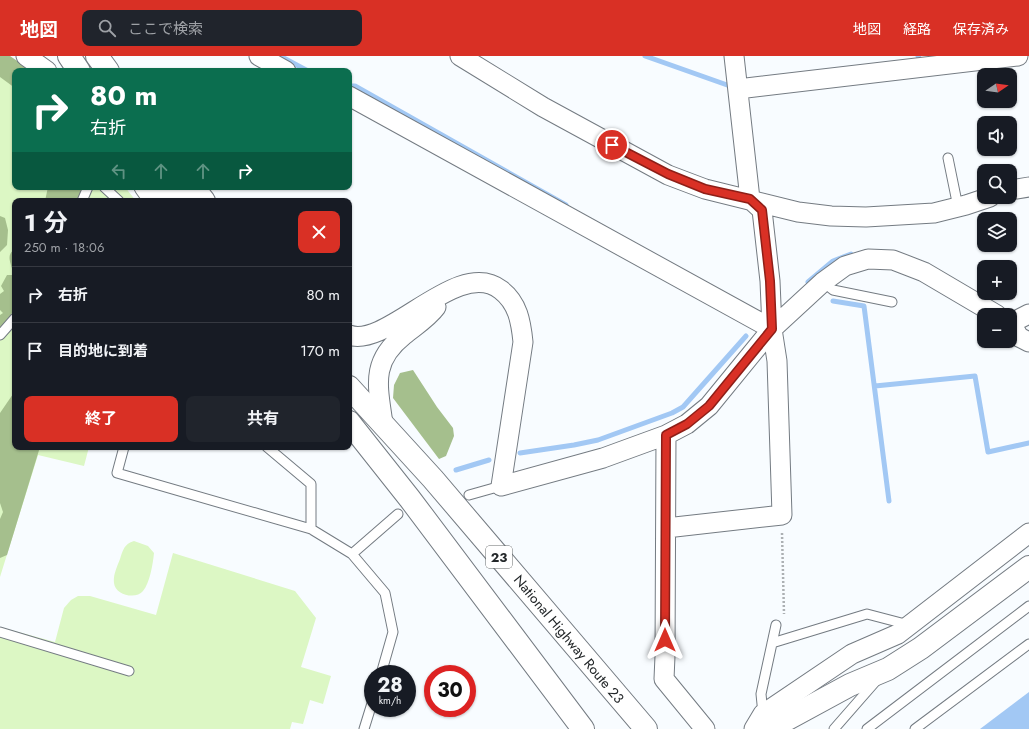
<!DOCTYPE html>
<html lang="ja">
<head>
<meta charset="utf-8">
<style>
  body { margin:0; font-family:Jost,"Noto Sans JP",sans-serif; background:#20242c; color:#f1f3f6; height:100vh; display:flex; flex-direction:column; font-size:15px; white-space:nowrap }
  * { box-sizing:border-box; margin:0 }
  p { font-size:13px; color:#9ea1a6 }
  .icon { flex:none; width:22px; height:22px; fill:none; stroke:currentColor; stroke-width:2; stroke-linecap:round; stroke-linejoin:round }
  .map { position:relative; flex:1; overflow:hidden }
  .side { position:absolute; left:12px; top:142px; width:340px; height:252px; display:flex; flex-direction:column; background:#171b24; border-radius:8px; box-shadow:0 1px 3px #0004 }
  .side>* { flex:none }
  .guide { position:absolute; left:12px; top:12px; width:340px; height:122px; border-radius:8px; box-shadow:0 1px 3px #0004; background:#0b6e4f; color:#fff; overflow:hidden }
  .needle { width:26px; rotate:77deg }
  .fabs { position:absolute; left:977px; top:12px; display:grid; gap:8px }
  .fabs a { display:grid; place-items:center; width:40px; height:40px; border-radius:8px; background:#171b24; box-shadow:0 1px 3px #0004; font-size:20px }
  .speed { position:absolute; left:364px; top:609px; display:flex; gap:8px; font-size:20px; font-weight:700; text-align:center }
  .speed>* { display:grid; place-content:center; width:52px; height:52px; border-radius:50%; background:#171b24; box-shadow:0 1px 3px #0004; line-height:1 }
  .speed small { font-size:10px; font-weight:400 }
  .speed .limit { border:6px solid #d22; background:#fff; color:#111 }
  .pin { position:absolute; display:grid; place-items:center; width:34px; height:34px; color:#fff; margin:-17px; border:2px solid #fff; border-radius:50%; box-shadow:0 1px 4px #0007 }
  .me { position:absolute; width:44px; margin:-22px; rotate:0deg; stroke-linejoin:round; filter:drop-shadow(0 0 3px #0008) }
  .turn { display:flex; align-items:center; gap:14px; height:84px; padding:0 12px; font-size:18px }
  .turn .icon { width:52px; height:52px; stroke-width:2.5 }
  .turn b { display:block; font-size:28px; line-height:34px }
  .lanes { display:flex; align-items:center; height:38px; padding:0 12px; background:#0003; justify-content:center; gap:20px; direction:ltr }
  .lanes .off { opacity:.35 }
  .round { display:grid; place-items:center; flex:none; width:42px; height:42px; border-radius:8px; background:#20242c }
  .summary { display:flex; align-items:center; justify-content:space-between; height:68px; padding:0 12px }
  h1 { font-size:24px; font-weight:700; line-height:30px }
  .primary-button { display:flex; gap:8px; margin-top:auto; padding:8px 12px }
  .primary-button a { flex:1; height:46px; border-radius:8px; background:#d93025; color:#fff; font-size:16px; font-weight:700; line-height:46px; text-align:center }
  .primary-button a+a { background:#20242c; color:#f1f3f6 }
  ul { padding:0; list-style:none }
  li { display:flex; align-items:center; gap:12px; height:56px; padding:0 12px; border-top:1px solid #363941 }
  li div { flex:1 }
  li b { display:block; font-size:15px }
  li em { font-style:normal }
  header { display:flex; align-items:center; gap:24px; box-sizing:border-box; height:56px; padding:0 20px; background:#d93025; color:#fff }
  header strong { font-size:19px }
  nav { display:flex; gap:22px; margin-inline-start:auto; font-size:14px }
  .search { width:280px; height:36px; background:#20242c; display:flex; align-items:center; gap:10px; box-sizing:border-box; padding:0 14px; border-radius:8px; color:#9ea1a6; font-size:15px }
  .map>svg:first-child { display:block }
  .green { fill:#dcf7c4 }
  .forest { fill:#a5bf8d }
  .water { fill:#a2c8f4 }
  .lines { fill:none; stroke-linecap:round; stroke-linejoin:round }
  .stream { stroke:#a2c8f4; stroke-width:5 }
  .service-casing { stroke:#747b82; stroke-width:11 }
  .minor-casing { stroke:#747b82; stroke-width:21 }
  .tertiary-casing { stroke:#747b82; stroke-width:24 }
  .trunk-casing { stroke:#747b82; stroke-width:24 }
  .path { stroke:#acb0b3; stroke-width:2.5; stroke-dasharray:2 2; stroke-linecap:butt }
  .service { stroke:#fff; stroke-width:9 }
  .minor { stroke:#fff; stroke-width:19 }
  .tertiary { stroke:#fff; stroke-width:22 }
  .trunk { stroke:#fff; stroke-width:22 }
  .route-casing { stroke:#8d1f18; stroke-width:10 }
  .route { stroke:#d93025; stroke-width:7 }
  .labels { text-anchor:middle; stroke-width:4; stroke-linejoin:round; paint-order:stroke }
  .shield { fill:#fff; stroke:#656869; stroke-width:1 }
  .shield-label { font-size:13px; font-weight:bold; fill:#232729 }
  .street-label { font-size:14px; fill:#232729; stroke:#fff }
</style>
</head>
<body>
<header>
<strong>地図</strong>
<div class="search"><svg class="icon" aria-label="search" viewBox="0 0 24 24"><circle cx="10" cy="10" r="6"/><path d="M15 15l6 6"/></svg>ここで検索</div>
<nav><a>地図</a><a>経路</a><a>保存済み</a></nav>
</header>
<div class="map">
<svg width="1029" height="673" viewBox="0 0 1029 673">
  <rect width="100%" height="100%" fill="#f8fcff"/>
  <path class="green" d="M0 0H10L15 15V131H125L136 145H15V391H89L84 410 38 399 0 521Z
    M134 485 148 490 154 497C153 507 150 527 143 535 136 544 115 539 114 527 113 519 117 511 120 503 123 494 124 488 134 485Z
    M173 497 295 535 316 562 301 611 331 620 323 648 310 644 303 668 292 666 290 673H0V571L55 586 64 552 71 544 78 540H90L156 559Z"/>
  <path class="forest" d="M0 0H10L32 15H15V32L0 21Z
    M48 131H84L78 145H45Z
    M0 160 5 162 8 174 7 189 0 196Z
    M15 193C15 221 22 255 0 275V259L3 257 0 254V238L4 235 1 230 7 219H13C13 209 4 200 15 193Z
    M413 314 437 351 453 372 454 380 446 400 439 403 393 342 394 329 400 317Z
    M15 326V391H40L7 499 0 502V463L3 456 0 447V357L13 338Z"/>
  <path class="water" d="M1029 636V673H980Z"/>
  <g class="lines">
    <path class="stream" d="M280 0 308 15
      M645 0 730 30
      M918 0 920 4
      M349 30H355L566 149
      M808 226 833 205 851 198
      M833 245 864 250 889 445
      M875 330 975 320 988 396 1029 387
      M520 397 574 389 598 384 672 357 683 351 746 280
      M456 414 489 404"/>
    <defs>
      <path id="service" d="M948 102 958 151
        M104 131 119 145
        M82 145 88 131
        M823 226 833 234 892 246
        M0 279 15 262
        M124 391 117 417 311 473 352 498 385 537 393 576 381 618
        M267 391 311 428V473
        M469 439 501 430
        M352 498 398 458
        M0 576 129 615
        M772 587 867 558 909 569
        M763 658 761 638 776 569
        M364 673 373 644
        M834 673 876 625
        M867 673 1029 550
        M915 673 1029 588"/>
      <path id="minor" d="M26 0 47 15
        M259 0 286 15
        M460 0 543 51 668 119 705 133 798 156 831 160 866 161 934 157 966 149 990 141
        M738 33 1018 0
        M349 40 772 273
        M144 131 154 145
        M1010 134 1029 131
        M1010 266 1019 281 1029 286
        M1011 267 1029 258
        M349 279C388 293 458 200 501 234 518 247 521 266 523 286L501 430 603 402 666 379 687 368 709 350 772 273 823 226 845 210 868 203 893 204 924 216 997 259
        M383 368C378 330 370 306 404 279 415 270 428 262 436 251
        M666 379 665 600 664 623 705 673
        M666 472 782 459 777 305 772 273 770 225 762 154 750 143 734 0
        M754 673 763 658 852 598 898 578 1029 477"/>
      <path id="tertiary" d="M769 673 850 629 888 613 921 592 1029 511"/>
      <path id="trunk" d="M69 0 79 15
        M97 0 108 15
        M167 131 178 145
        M193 131 204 145
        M349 331 433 423 646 673
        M349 366 410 443 583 673"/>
    </defs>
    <use href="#service" class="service-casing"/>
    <use href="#minor" class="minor-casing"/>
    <use href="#tertiary" class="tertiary-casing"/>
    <use href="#trunk" class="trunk-casing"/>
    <path class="path" d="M782 477 784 558"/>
    <use href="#service" class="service"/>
    <use href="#minor" class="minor"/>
    <use href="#tertiary" class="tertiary"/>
    <use href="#trunk" class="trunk"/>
  </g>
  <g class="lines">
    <defs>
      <path id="route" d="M612 89 668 118 705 133 750 143 762 154 770 225 772 273 709 350 687 368 666 379 665 584"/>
    </defs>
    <use href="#route" class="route-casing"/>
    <use href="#route" class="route"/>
  </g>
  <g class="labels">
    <rect class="shield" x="486" y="490" width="26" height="22" rx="3"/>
    <g class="shield-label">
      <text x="499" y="506">23</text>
    </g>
    <g class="street-label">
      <text transform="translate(569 583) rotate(50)" y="5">National Highway Route 23</text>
    </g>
  </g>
</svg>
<div class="fabs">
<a><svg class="needle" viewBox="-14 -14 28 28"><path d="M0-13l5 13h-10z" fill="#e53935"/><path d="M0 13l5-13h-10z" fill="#9ea1a6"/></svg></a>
<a><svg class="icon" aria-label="sound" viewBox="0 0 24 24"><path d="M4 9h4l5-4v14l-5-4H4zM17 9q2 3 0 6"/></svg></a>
<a><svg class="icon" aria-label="search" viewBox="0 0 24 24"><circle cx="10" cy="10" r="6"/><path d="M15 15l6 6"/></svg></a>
<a><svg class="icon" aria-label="layers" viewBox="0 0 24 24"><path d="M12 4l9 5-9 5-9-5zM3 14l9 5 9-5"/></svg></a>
<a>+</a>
<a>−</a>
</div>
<div class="speed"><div>28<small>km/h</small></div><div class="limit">30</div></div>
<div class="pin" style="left:612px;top:89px;background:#d93025"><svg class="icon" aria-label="arrive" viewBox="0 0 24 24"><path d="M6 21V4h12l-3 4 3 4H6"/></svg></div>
<svg class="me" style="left:665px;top:584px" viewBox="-20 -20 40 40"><path d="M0-17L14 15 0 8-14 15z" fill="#d93025" stroke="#fff" stroke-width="4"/></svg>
<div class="guide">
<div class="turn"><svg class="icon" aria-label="right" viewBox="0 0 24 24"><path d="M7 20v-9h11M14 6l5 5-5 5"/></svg><div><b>80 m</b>右折</div></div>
<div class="lanes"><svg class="icon off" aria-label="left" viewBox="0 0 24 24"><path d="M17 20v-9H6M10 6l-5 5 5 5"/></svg><svg class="icon off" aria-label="ahead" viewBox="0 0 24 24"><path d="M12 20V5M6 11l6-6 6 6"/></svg><svg class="icon off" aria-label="ahead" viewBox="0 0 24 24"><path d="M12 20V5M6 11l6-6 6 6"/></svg><svg class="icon" aria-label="right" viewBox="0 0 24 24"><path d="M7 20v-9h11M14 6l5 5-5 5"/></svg></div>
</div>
<section class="side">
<div class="summary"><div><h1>1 分</h1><p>250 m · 18:06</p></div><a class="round" style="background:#d93025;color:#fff"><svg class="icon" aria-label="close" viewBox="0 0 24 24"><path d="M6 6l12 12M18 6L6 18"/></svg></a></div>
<ul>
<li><svg class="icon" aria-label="right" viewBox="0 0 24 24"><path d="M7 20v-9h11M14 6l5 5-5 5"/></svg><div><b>右折</b></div><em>80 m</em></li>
<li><svg class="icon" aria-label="arrive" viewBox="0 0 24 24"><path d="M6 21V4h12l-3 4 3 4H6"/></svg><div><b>目的地に到着</b></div><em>170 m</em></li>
</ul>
<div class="primary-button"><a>終了</a><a>共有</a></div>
</section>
</div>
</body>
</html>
